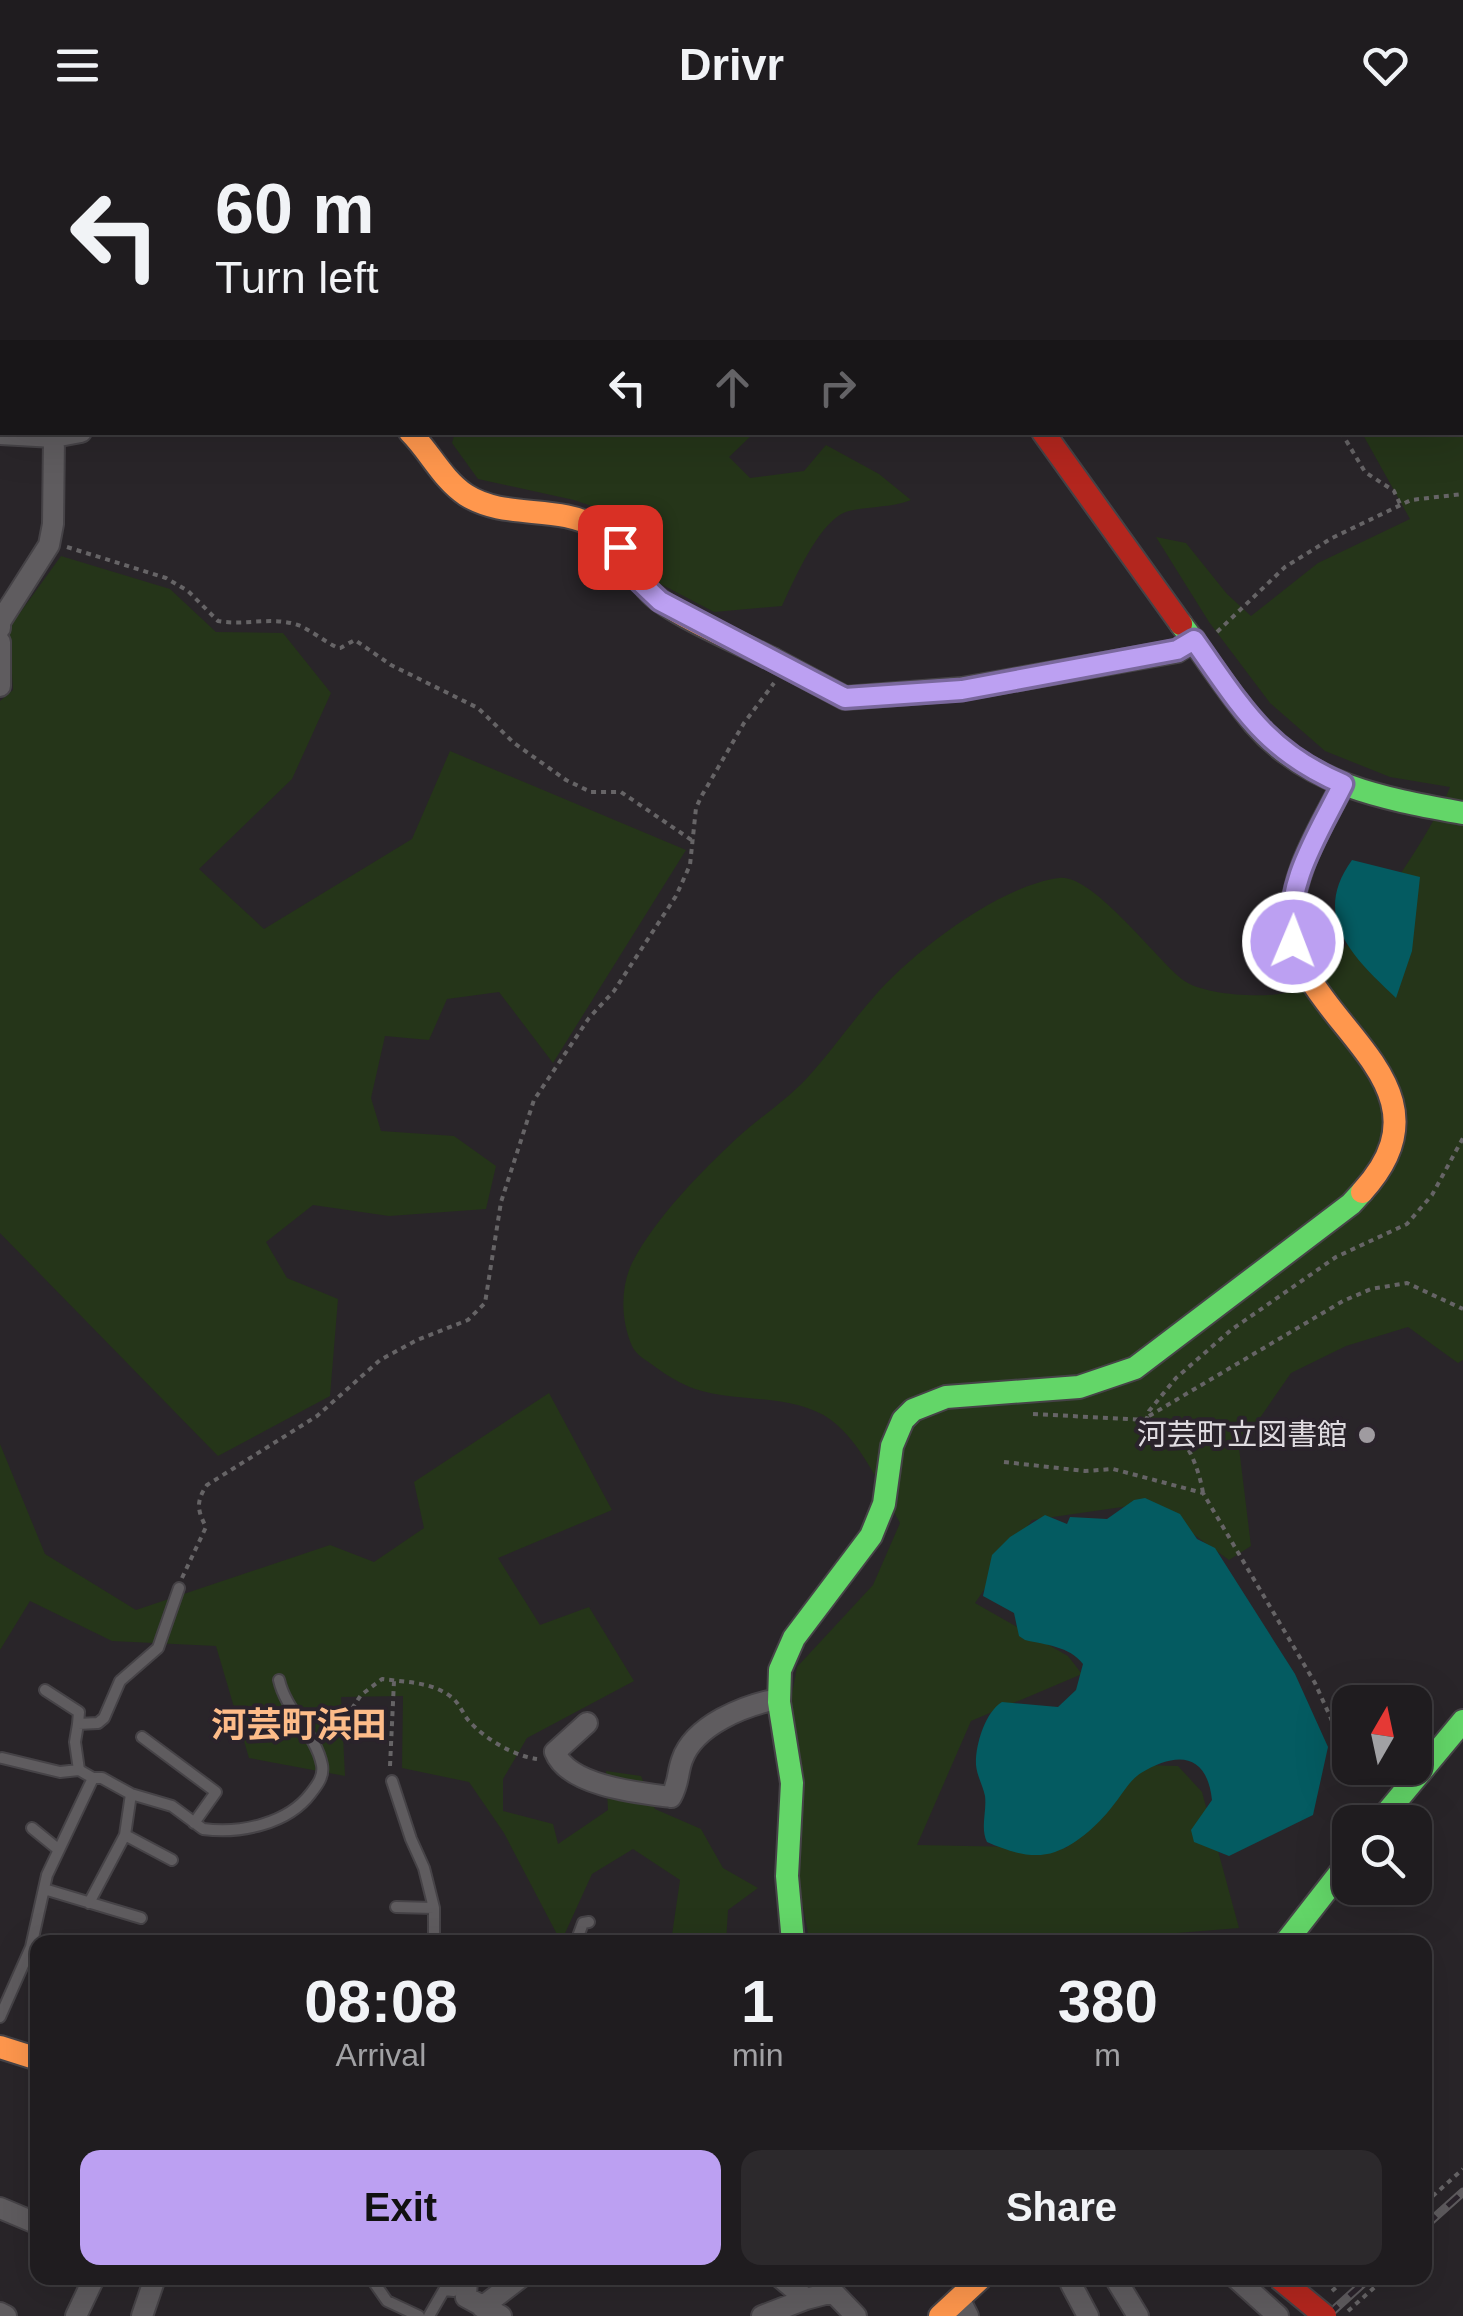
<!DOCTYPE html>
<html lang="en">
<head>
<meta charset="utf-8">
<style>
  body { margin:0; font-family:Arial,"Noto Sans JP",sans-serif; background:#2c292c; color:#f1f3f6; height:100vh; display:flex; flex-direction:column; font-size:38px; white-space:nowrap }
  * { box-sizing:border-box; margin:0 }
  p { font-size:32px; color:#a1a1a4 }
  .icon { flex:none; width:55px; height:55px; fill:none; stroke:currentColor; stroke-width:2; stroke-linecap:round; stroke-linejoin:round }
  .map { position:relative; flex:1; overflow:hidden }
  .details { position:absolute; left:30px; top:1805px; width:1402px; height:350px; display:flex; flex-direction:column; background:#1f1c1f; border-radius:20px; box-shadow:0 10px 40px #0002,0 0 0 2px #3c3a3d }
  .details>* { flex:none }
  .banner { position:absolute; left:0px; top:0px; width:1465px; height:305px; box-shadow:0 10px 40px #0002,0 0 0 2px #3c3a3d; background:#1f1c1f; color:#f1f3f6; overflow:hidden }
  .needle { width:65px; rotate:9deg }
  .controls { position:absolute; left:1332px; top:1555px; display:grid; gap:20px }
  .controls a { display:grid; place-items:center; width:100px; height:100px; border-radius:20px; background:#1f1c1f; box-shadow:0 10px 40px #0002,0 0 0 2px #3c3a3d; font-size:50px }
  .pin { position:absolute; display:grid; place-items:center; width:85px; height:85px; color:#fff; margin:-42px; border-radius:20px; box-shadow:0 5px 15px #0006 }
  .me { position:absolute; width:110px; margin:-55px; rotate:1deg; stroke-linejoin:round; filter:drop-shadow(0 0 8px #0008) }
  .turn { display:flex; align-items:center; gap:35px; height:210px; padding:0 50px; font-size:45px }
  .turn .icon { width:130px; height:130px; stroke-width:2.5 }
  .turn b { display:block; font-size:70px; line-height:85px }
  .lanes { display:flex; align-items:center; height:95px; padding:0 50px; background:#0003; justify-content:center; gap:50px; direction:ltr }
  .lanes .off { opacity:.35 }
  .eta { display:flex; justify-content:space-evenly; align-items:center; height:170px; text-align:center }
  .eta b { font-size:60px; font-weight:600; line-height:70px }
  .cta { display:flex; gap:20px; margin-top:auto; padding:20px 50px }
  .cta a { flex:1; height:115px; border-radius:20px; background:#bca0f2; color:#111; font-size:40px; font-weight:600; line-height:115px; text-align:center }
  .cta a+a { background:#2c292c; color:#f1f3f6 }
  header { display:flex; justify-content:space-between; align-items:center; height:130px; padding:0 50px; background:#1f1c1f; font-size:45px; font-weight:600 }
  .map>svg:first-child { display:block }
  .green { fill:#253519 }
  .water { fill:#045b61 }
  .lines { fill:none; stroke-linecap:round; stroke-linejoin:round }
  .lane-casing { stroke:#464347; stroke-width:14 }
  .street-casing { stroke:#464347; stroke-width:24 }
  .fast-casing { stroke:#464347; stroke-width:26 }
  .slow-casing { stroke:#464347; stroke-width:26 }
  .jam-casing { stroke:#464347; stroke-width:26 }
  .path { stroke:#666466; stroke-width:4; stroke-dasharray:5 5; stroke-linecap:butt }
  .lane { stroke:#5f5c5f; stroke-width:10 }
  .street { stroke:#5f5c5f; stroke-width:20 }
  .fast { stroke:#63d668; stroke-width:22 }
  .slow { stroke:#ff974d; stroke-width:22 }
  .jam { stroke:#b3261e; stroke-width:22 }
  .rail-casing { stroke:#5e5b5e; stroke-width:9 }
  .rail { stroke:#2a232b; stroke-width:5; stroke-dasharray:15; stroke-linecap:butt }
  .jam-bridge-casing { stroke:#464347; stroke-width:26; stroke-linecap:butt }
  .jam-bridge { stroke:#b3261e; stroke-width:22 }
  .route-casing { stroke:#7a689d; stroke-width:25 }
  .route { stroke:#bca0f2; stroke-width:18 }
  .poi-dot { fill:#9f9ba0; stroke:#2a232b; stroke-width:4 }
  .labels { text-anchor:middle; stroke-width:8; stroke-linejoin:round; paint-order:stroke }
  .poi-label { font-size:30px; fill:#dfdbe0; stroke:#2a232b; text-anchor:end }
  .quarter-label { font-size:35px; font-weight:bold; fill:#fdbc89; stroke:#2a232b }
</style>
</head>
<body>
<header><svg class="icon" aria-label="menu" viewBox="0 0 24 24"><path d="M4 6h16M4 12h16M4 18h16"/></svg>Drivr<svg class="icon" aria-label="heart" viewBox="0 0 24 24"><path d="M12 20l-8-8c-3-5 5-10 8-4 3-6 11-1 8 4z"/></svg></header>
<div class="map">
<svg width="1463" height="2186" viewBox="0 0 1463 2186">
  <rect width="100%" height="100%" fill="#292529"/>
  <path class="green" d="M154 0H824L826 2H153Z
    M1113 0H1463V1230L1458 1233 1408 1197 1346 1216 1291 1243 1239 1318 1251 1416 1229 1430 1150 1373 1032 1390 975 1473 1068 1526 1082 1544 971 1591 917 1715 1066 1718 1142 1635 1178 1636 1202 1662 1239 1798 1165 1804 1145 1812H822L808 1803 796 1739 782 1618 797 1537 873 1455 900 1393C881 1359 863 1314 831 1290 794 1263 737 1273 695 1259 681 1254 666 1245 654 1236 646 1230 636 1225 632 1216 621 1191 620 1158 632 1133 656 1087 700 1043 737 1008 760 987 787 970 808 947 831 922 850 894 872 869 911 823 998 756 1059 748 1092 743 1156 829 1183 850 1202 865 1265 869 1289 862 1336 850 1432 704 1450 657L1390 647 1325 621 1270 573 1209 492 1156 407 1186 413 1227 464 1251 486 1318 433 1410 389 1362 303 1462 302V2Z
    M455 302 754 303 729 327 750 348 804 341 826 315 879 344 911 370C890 378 870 376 849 381 820 388 794 451 782 476L714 482 655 451 615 384 574 370 478 349 452 313Z
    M61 426 170 459 216 502 283 503 331 563 292 649 199 739 264 799 412 709 450 621 686 720 553 933 499 862 447 869 429 910 385 906 371 968 381 1001 454 1006 496 1036 486 1079 389 1086 313 1075 266 1112 287 1148 338 1169 330 1266 218 1326 0 1103V571L13 560 9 498Z
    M549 1263 612 1380 498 1428 540 1495 589 1477 634 1551 527 1608 503 1649V1681L553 1694 558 1714 608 1680 606 1641 641 1646 655 1679 701 1699 723 1738 758 1758 728 1780 726 1812H671L680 1750 633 1719 592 1744 561 1812 504 1703 469 1652 402 1638 403 1566 341 1567 345 1646 249 1628 216 1516 112 1511 30 1471 0 1520V1314L45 1424 136 1480 330 1415 374 1432 424 1398 414 1352Z"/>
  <path class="water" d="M1352 730 1420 747 1412 821 1396 868C1354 828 1310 788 1352 730Z
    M1145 1368 1180 1384 1197 1409 1215 1418 1295 1544 1328 1617 1313 1685 1229 1726 1194 1712 1191 1700 1212 1670C1207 1623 1177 1621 1141 1643 1130 1650 1123 1663 1115 1673 1101 1692 1078 1714 1055 1722 1032 1730 1008 1721 987 1712 980 1698 987 1681 985 1666 983 1656 977 1646 976 1635 975 1616 985 1582 1002 1572L1058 1577 1076 1560 1083 1534C1069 1516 1046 1515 1025 1510L1019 1506 1014 1483 983 1466 992 1425 1010 1407 1045 1385 1067 1394 1070 1387 1107 1389 1134 1370Z"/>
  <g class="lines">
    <defs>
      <path id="lane" d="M45 1560 79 1582 78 1594
        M142 1607 216 1662 194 1693
        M2 1628 60 1642 79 1640
        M93 1648H102L131 1664 172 1676 203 1699C240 1704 288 1694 311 1663 318 1654 324 1646 322 1635 316 1604 286 1581 279 1550
        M392 1651 411 1709 424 1738 434 1778V1812
        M32 1698 59 1720
        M125 1705 172 1730
        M44 1759 141 1788
        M89 1773 125 1705 131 1664
        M396 1777 434 1778
        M576 1812 583 1793 589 1792
        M0 1887 31 1817 47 1745 93 1648 79 1640 75 1612 78 1594 98 1593 104 1588 120 1551 158 1518 179 1458
        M371 2148 387 2171 419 2186
        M429 2186 444 2160 454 2161 453 2148"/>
      <path id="street" d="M43 0 48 2
        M133 2V0
        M0 304 54 307 81 302
        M0 498V492L49 415 53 394 54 307
        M0 512V556
        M587 1593 555 1622C568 1656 639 1663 671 1667 679 1653 677 1644 682 1630 694 1595 745 1575 778 1569
        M0 2078 38 2094
        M467 2148 466 2167 501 2186
        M781 2148 806 2169 833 2162 856 2186
        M1115 2148 1138 2186
        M1236 2148 1278 2186
        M1071 2154 1088 2186
        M959 2168 968 2186
        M482 2177 520 2148
        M0 2183 6 2186
        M76 2186 94 2148
        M142 2186 155 2148
        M762 2186 806 2169"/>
      <path id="fast" d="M967 2 971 0
        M1181 494C1206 527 1228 562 1255 594 1309 656 1386 669 1463 683
        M772 529 845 568 962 559 1177 521 1194 510
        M1379 1692 1463 1591
        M793 1812 787 1746 792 1653 779 1572 780 1540 794 1508 871 1406 884 1374 892 1316 903 1290 913 1280 946 1267 1079 1257 1135 1238 1351 1074 1362 1062
        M1286 1812 1350 1730"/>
      <path id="slow" d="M410 302C430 322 442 349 466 365 505 390 558 374 598 398 623 414 631 443 651 463 672 484 742 514 772 529
        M1343 654C1321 697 1289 746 1292 797 1298 893 1463 952 1362 1062
        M0 1917 38 1929
        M940 2186 981 2148"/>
      <path id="jam" d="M842 0 844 2
        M1043 302 1181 494"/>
    </defs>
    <use href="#lane" class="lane-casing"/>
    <use href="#street" class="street-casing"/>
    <use href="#fast" class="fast-casing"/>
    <use href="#slow" class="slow-casing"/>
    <use href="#jam" class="jam-casing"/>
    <path class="path" d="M552 2 553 0
      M1341 302 1365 342 1394 361 1400 374
      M67 417 166 448 188 461 218 491C245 496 271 486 298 495 308 498 335 519 340 518 341 518 354 510 355 510L391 535 478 578 514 613 566 650 591 662H621L693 711
      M1217 502 1285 437 1332 408 1411 370 1463 364
      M1033 1284 1165 1291C1186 1306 1199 1338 1203 1363
      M1149 1286 1343 1171 1371 1159 1407 1153 1463 1179
      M1146 1291 1149 1281 1176 1248 1231 1200 1336 1127 1407 1094 1432 1065 1463 1008
      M1004 1332 1085 1341 1113 1339 1203 1363 1315 1553 1342 1613
      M182 1448 206 1397C197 1380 196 1371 207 1355L317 1286 380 1230 417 1210 468 1190 485 1173 501 1072 534 970 589 888 614 861 676 766 690 735 696 678 701 667 744 593 774 553
      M330 1612 361 1565 382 1549C405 1552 431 1552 450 1566 460 1573 462 1583 469 1591 485 1609 514 1626 537 1629
      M390 1636 394 1551
      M1425 2073 1463 2039
      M1332 2161 1347 2148
      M1348 2181 1385 2148"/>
    <use href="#lane" class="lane"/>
    <use href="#street" class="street"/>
    <use href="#fast" class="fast"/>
    <use href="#slow" class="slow"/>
    <use href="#jam" class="jam"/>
    <defs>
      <path id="rail" d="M1425 2096 1463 2062
        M1327 2186 1369 2148"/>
    </defs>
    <use href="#rail" class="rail-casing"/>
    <use href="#rail" class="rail"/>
    <defs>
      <path id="jam-bridge" d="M1279 2148 1325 2186"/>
    </defs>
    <use href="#jam-bridge" class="jam-bridge-casing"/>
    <use href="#jam-bridge" class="jam-bridge"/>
  </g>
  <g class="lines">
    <defs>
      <path id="route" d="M620 417 640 452 660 471 845 568 962 560 1177 520 1194 510C1241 576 1265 621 1343 654 1319 703 1283 755 1293 812"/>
    </defs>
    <use href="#route" class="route-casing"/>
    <use href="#route" class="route"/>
  </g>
  <circle class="poi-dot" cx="1367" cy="1305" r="10"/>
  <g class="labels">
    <g class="poi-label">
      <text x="1347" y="1315">河芸町立図書館</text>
    </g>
    <g class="quarter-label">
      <text x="299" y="1607">河芸町浜田</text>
    </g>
  </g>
</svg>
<div class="controls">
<a><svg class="needle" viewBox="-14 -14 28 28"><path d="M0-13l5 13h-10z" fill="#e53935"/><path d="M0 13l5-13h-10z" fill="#a1a1a4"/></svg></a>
<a><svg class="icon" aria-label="search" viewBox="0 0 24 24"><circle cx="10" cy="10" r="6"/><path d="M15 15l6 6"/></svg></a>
</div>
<div class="pin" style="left:620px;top:417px;background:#d93025"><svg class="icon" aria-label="arrive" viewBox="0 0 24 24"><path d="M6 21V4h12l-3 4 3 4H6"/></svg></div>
<svg class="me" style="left:1293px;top:812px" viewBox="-20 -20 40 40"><circle r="17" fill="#bca0f2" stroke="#fff" stroke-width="3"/><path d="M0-11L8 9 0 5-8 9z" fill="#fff"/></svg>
<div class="banner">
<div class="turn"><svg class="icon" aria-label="left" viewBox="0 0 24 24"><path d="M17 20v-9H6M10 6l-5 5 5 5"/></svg><div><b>60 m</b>Turn left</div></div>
<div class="lanes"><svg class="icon" aria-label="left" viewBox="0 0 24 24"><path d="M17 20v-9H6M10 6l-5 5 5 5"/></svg><svg class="icon off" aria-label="ahead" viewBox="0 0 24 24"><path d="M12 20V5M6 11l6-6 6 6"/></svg><svg class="icon off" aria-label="right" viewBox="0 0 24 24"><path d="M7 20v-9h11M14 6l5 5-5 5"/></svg></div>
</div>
<section class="details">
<div class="eta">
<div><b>08:08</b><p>Arrival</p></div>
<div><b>1</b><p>min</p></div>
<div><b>380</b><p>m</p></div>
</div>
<div class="cta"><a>Exit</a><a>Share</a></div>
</section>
</div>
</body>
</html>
